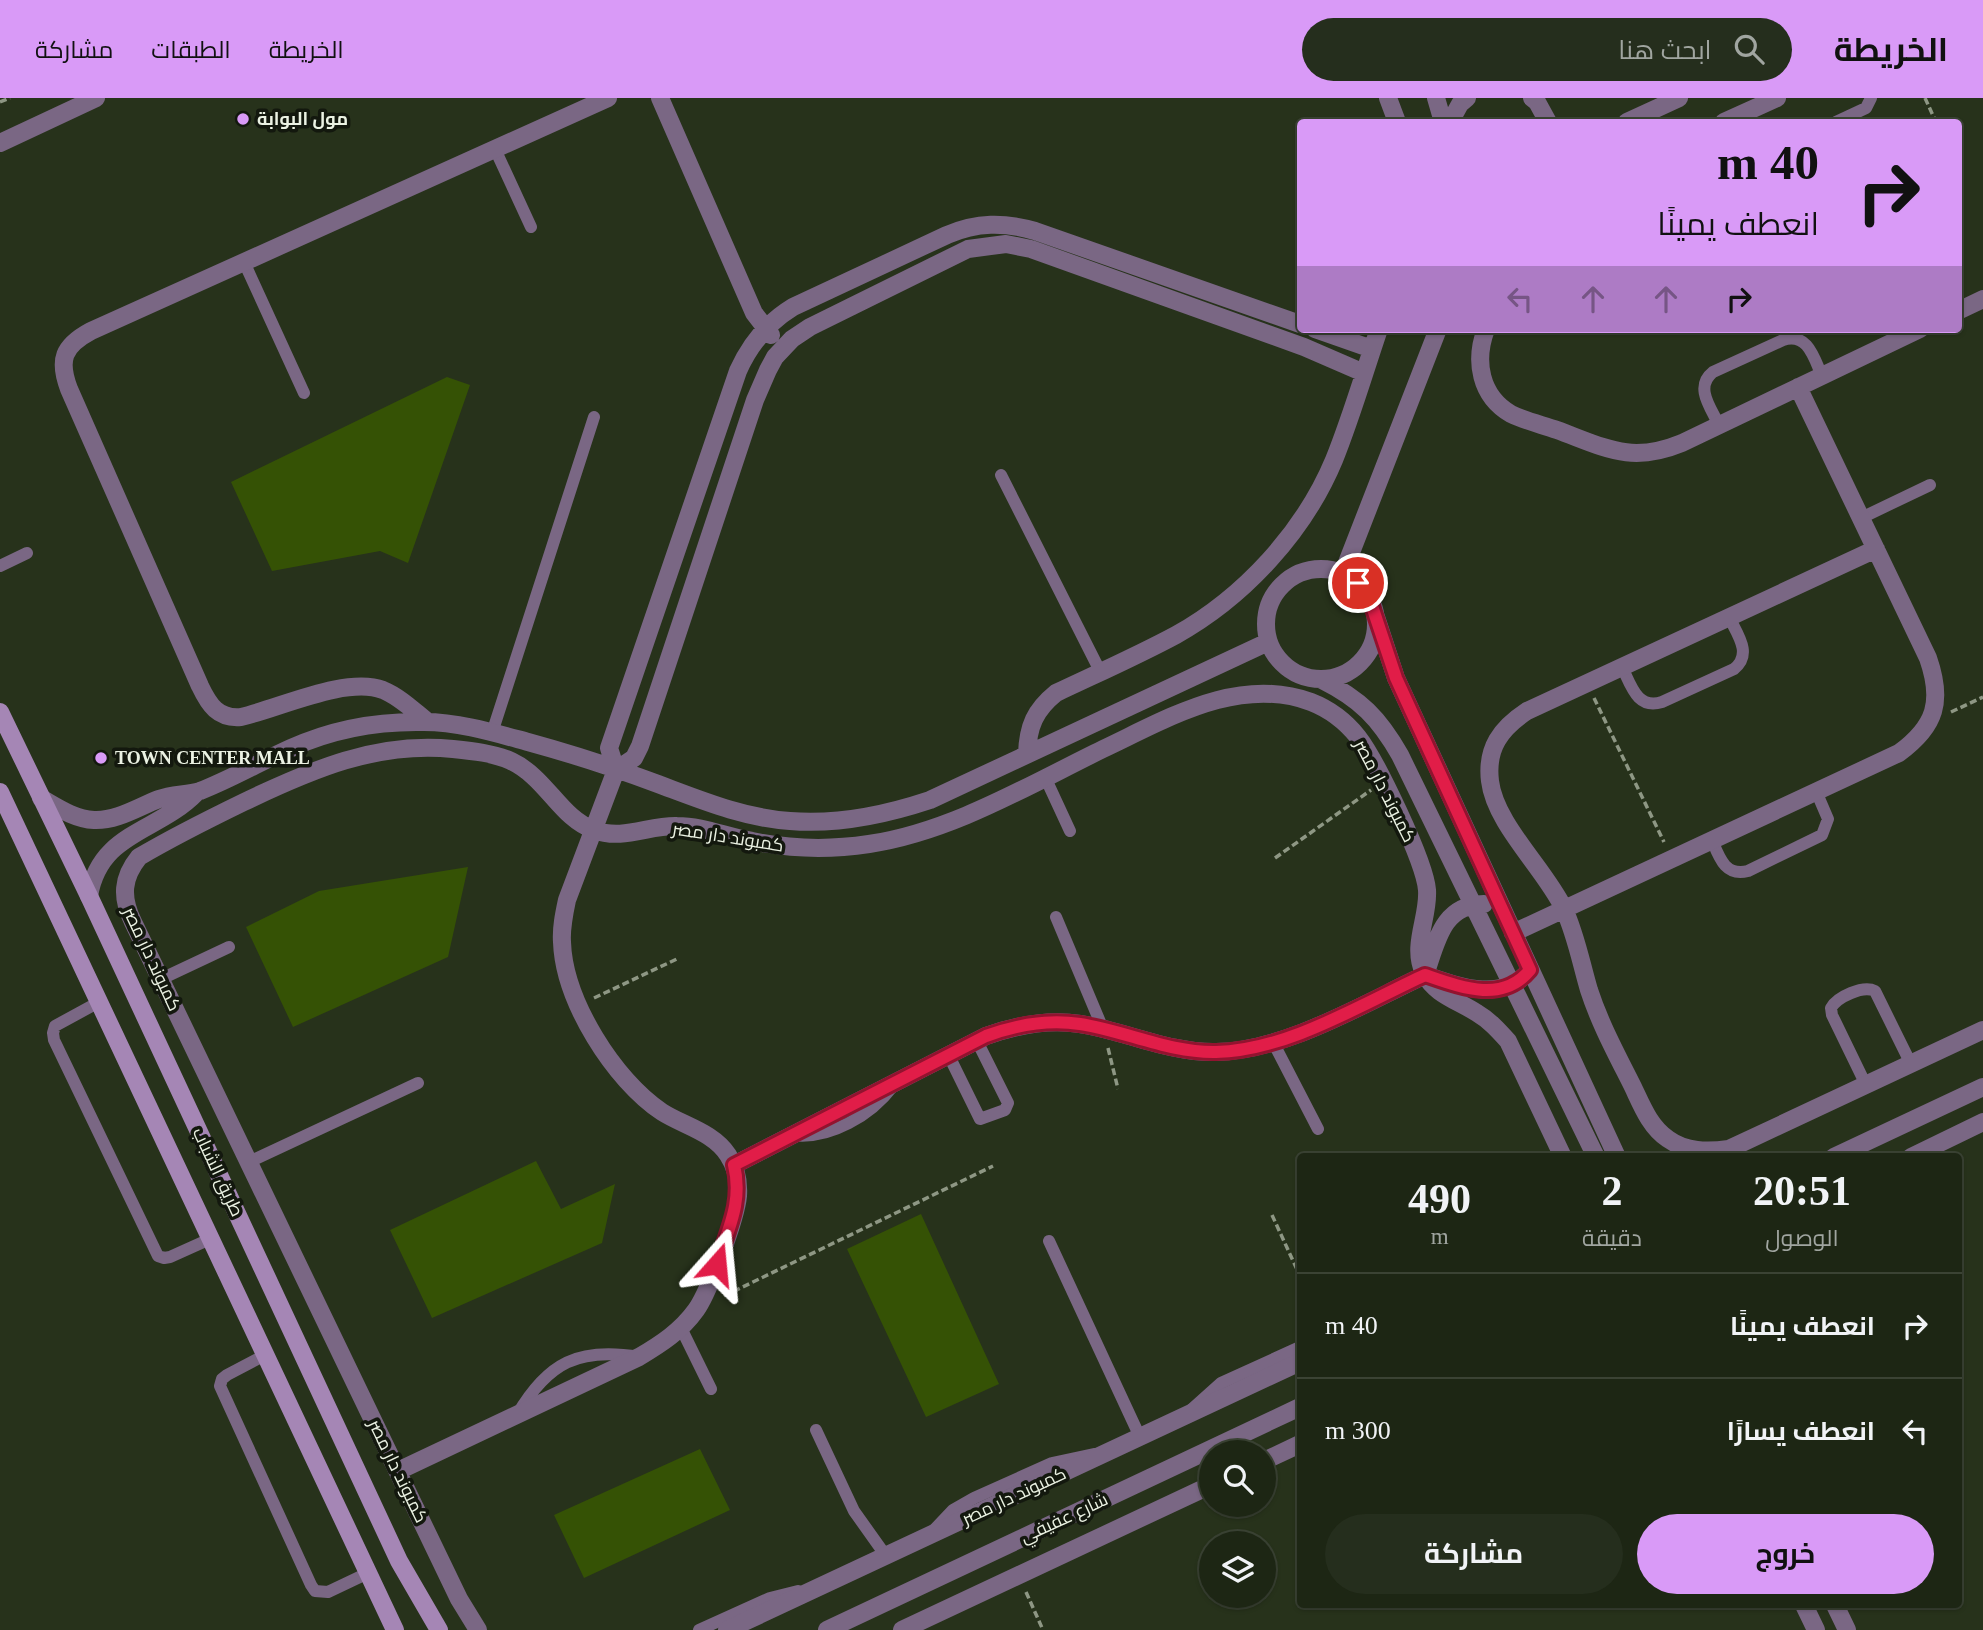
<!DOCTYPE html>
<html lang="ar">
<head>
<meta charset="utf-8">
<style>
  body { margin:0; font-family:"Times New Roman",Cairo,serif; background:#252e1d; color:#f1f3f6; direction:rtl; height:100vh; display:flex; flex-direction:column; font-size:26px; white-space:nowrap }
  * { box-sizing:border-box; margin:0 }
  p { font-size:23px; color:#a0a5a0 }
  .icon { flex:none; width:38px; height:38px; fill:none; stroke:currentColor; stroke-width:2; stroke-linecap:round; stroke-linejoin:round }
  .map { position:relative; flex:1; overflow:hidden; direction:ltr }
  .details { position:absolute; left:1297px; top:1055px; width:665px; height:455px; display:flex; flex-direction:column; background:#1d2614; border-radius:7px; box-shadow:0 2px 5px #0004,0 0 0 2px #3b4334; direction:rtl }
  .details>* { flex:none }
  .hud { position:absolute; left:1297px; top:21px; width:665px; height:214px; border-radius:7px; box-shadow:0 2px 5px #0004,0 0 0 2px #3b4334; direction:rtl; background:#d99af7; color:#111; overflow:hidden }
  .buttons { position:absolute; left:1199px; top:1342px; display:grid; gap:14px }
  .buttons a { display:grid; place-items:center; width:77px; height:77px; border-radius:50%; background:#1d2614; box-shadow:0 2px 5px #0004,0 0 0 2px #3b4334; font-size:35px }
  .pin { position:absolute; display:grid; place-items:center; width:60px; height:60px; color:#fff; margin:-30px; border:4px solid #fff; border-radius:50%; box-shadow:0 2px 7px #0007 }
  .me { position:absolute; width:77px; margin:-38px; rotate:18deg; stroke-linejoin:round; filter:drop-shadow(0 0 5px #0008) }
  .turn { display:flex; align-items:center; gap:24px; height:147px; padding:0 28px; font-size:32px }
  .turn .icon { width:91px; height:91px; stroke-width:2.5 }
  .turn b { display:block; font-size:49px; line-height:60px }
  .lanes { display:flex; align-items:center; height:66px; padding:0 28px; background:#0003; justify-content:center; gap:35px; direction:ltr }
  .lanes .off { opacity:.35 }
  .eta { display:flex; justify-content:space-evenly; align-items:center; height:119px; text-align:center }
  .eta b { font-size:42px; font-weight:700; line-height:49px }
  .cta { display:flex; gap:14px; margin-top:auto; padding:14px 28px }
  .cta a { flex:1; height:80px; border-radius:42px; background:#d99af7; color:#111; font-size:28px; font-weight:700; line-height:80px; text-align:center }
  .cta a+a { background:#252e1d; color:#f1f3f6 }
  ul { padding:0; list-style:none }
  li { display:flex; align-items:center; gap:21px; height:105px; padding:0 28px; border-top:2px solid #3b4334 }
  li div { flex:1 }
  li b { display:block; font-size:26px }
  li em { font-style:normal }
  header { display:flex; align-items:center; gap:42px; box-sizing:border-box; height:98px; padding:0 35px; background:#d99af7; color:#111 }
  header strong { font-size:33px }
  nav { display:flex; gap:38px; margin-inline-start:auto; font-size:24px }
  .search { width:490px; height:63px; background:#252e1d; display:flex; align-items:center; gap:18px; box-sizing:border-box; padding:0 24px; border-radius:38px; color:#a0a5a0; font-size:26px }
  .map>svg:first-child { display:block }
  .green { fill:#355205 }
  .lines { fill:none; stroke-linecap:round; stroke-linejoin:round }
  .path { stroke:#8e9784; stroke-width:3.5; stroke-dasharray:7 3.5; stroke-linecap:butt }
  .service { stroke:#7a6784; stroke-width:12 }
  .minor { stroke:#7a6784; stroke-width:18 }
  .tertiary { stroke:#7a6784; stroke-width:18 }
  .secondary { stroke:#a586b5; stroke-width:18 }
  .route-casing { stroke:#92132f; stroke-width:18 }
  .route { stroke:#e11d48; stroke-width:12 }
  .poi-dot { fill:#d99af7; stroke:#13180e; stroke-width:2.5 }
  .labels { text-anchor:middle; stroke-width:7; stroke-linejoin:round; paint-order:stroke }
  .poi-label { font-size:18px; font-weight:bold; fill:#ebf2e3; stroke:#13180e; text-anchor:start }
  .street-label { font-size:18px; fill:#ebf2e3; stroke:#13180e }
</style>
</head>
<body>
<header>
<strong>الخريطة</strong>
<div class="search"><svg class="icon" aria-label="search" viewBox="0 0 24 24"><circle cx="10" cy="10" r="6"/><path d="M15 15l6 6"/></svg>ابحث هنا</div>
<nav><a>الخريطة</a><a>الطبقات</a><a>مشاركة</a></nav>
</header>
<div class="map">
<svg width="1983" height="1532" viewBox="0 0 1983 1532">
  <rect width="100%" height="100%" fill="#27321b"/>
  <path class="green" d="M447 279 470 287 408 465 380 453 272 473 231 384Z
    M468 769 448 859 293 929 246 829 319 793Z
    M536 1063 561 1111 615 1086 602 1145 432 1220 390 1132Z
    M921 1116 999 1286 926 1319 847 1151Z
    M700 1351 730 1412 584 1480 554 1417Z"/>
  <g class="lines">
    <path class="path" d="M1925 0 1936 24
      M0 4 10 0
      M1958 72 1962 79
      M1594 600 1664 744
      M1951 614 1983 599
      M1275 760 1371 692
      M594 900 679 860
      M1108 950 1118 991
      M1272 1117 1300 1178
      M724 1198 993 1068
      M1026 1494 1043 1532"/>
    <path class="service" d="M1836 24 1866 10 1871 0
      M495 51 531 129
      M244 164 304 295
      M1719 327C1711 310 1694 289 1713 274L1783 242C1808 234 1814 260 1822 278
      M1001 377 1100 573
      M1861 420 1930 387
      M0 468 27 455
      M1622 569C1631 587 1637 612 1662 604L1734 571C1753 556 1737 536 1729 519
      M492 635 594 319
      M1045 679 1070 733
      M1712 742C1719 759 1725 779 1748 773L1822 737 1828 721 1816 693
      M1056 819 1103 931
      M161 881 229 849
      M99 904 55 928 53 935 54 942 158 1158 164 1160 170 1159 210 1141
      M1274 946 1318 1031
      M949 958 980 1021 1005 1012 1008 1005 977 943
      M1866 987 1832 917 1831 910C1837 899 1863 887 1875 893L1911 966
      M792 1037C830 1042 871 1017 893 988
      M249 1064 418 985
      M1049 1143 1140 1339
      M681 1230 711 1291
      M265 1257 227 1277 222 1281 220 1288 311 1487 315 1493 328 1494 368 1475
      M1192 1311 1221 1285 1300 1249
      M517 1317C548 1264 579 1249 639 1259
      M816 1332 854 1413 886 1458
      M933 1433 953 1412 974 1400 1052 1365 1094 1356
      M699 1532 770 1500 798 1493"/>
    <path class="minor" d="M660 0 754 215 771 237
      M1388 0 1397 24
      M1436 0 1443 24
      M1532 0 1537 4 1548 24
      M1450 24 1460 6 1467 0
      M1627 24 1679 0
      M1724 24 1777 0
      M1958 213 1983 201
      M1315 231 1372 251
      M1486 231C1474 263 1480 298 1511 316 1525 323 1543 327 1557 332 1606 350 1631 366 1682 345L1920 231
      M1876 451 1527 613C1501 630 1486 650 1490 683 1495 726 1545 771 1564 811 1576 837 1581 865 1589 892 1600 926 1617 957 1633 989 1642 1008 1650 1029 1668 1041 1686 1054 1707 1054 1729 1051L1983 932
      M1266 526a55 55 0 1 1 110 0a55 55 0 1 1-110 0Z
      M1343 475 1438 231
      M1375 516 1396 580 1617 1059
      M1322 582C1360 601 1379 620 1400 657L1596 1059
      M428 624C414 613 400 599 383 592 346 578 280 610 241 619 218 621 209 607 200 588L69 291C58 262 63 248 91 233L608 0
      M1027 656C1028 628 1035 612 1056 595 1096 576 1137 558 1176 537 1244 499 1304 434 1334 362 1351 320 1364 275 1379 231
      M616 672 634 660 640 648 755 302 768 272 775 259 792 241 810 229 968 151 1006 146 1031 151 1304 249 1364 275
      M41 700C57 709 74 721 94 722 117 723 138 709 159 701 172 696 187 697 200 693 231 681 260 664 291 650 333 631 378 623 424 624 459 624 495 635 528 644 572 656 615 670 658 686 701 702 744 720 790 723 838 727 885 717 930 702L1268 544
      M89 798C100 733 158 735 197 694
      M1513 835 1899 655C1936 628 1943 603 1928 560L1798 289
      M1425 877C1437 843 1442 807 1484 806
      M734 1067 986 938C1017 927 1048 921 1080 926 1126 933 1169 955 1216 954 1285 953 1363 906 1425 877 1460 889 1503 905 1530 872
      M398 1373 639 1259C661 1246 681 1233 696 1212 709 1194 736 1120 738 1098 739 1083 736 1069 728 1057 713 1034 684 1028 662 1014 614 982 564 903 562 844 561 830 564 816 567 802L616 672 609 650 738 273C750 246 767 225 793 209L947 137C977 124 1004 124 1035 133L1300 226
      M1804 1507 1816 1532
      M1835 1507 1847 1532
      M478 1532 459 1501 133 824C121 799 122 780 139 759 173 739 209 721 244 704 311 672 377 643 453 651 473 653 493 655 511 663 547 680 560 720 594 732 623 743 649 727 677 728 703 728 727 739 752 743 790 751 830 752 869 746 951 734 1029 687 1103 651 1167 621 1238 577 1311 604 1329 611 1346 624 1358 639 1376 662 1425 764 1427 792 1429 820 1411 847 1424 875 1435 897 1457 902 1477 915 1489 922 1498 932 1508 943L1563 1059
      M727 1532 1300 1264"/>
    <path class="tertiary" d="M0 45 96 0
      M1834 1059 1983 989
      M1911 1059 1983 1024
      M1264 1363 1300 1346
      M827 1532 1300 1309
      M902 1532 1211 1387"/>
    <path class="secondary" d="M0 614 89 798 399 1463 439 1532
      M0 694 395 1532"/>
  </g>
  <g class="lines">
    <defs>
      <path id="route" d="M717 1166C728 1131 743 1104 734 1067L986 938C1016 927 1048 921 1080 926 1126 933 1169 955 1216 954 1286 953 1362 906 1425 877 1460 889 1502 906 1530 872L1396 580 1369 499 1358 485"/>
    </defs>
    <use href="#route" class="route-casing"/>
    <use href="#route" class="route"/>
  </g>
  <g class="poi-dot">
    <circle cx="243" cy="21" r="7"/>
    <circle cx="101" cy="660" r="7"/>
  </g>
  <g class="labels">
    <g class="poi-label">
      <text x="257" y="27">مول البوابة</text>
      <text x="115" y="666">TOWN CENTER MALL</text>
    </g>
    <g class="street-label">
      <text transform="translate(1385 693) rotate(63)" y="6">كمبوند دار مصر</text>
      <text transform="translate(728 739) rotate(9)" y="6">كمبوند دار مصر</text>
      <text transform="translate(152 861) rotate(65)" y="6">كمبوند دار مصر</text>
      <text transform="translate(218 1074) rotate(65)" y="6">طريق الشباب</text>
      <text transform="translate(398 1373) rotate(64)" y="6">كمبوند دار مصر</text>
      <text transform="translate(1014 1398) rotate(-25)" y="6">كمبوند دار مصر</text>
      <text transform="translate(1064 1420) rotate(-25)" y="6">شارع عفيفي</text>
    </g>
  </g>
</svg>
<div class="buttons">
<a><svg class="icon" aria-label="search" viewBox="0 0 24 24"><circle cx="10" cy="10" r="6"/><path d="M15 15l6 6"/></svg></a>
<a><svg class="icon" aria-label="layers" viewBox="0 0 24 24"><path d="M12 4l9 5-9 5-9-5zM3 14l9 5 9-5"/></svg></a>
</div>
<div class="pin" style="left:1358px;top:485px;background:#d93025"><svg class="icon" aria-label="arrive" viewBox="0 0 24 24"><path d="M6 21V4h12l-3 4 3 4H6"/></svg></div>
<svg class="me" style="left:717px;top:1166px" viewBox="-20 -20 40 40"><path d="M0-17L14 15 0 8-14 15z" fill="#e11d48" stroke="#fff" stroke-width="4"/></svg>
<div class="hud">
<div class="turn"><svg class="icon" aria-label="right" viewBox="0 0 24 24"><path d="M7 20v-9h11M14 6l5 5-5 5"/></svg><div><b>40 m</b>انعطف يمينًا</div></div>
<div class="lanes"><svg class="icon off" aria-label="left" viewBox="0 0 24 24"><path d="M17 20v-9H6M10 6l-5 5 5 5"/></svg><svg class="icon off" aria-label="ahead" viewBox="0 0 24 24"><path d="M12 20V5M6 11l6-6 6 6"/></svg><svg class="icon off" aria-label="ahead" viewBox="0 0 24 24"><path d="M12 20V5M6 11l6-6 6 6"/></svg><svg class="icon" aria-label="right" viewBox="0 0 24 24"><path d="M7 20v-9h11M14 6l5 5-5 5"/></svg></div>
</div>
<section class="details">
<div class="eta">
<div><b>20:51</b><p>الوصول</p></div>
<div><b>2</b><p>دقيقة</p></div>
<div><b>490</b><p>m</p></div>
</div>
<ul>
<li><svg class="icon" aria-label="right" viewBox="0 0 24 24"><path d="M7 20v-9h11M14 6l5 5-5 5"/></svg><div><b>انعطف يمينًا</b></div><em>40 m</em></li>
<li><svg class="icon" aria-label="left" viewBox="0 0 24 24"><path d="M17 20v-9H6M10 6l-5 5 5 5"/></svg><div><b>انعطف يسارًا</b></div><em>300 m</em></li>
</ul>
<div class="cta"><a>خروج</a><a>مشاركة</a></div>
</section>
</div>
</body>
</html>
